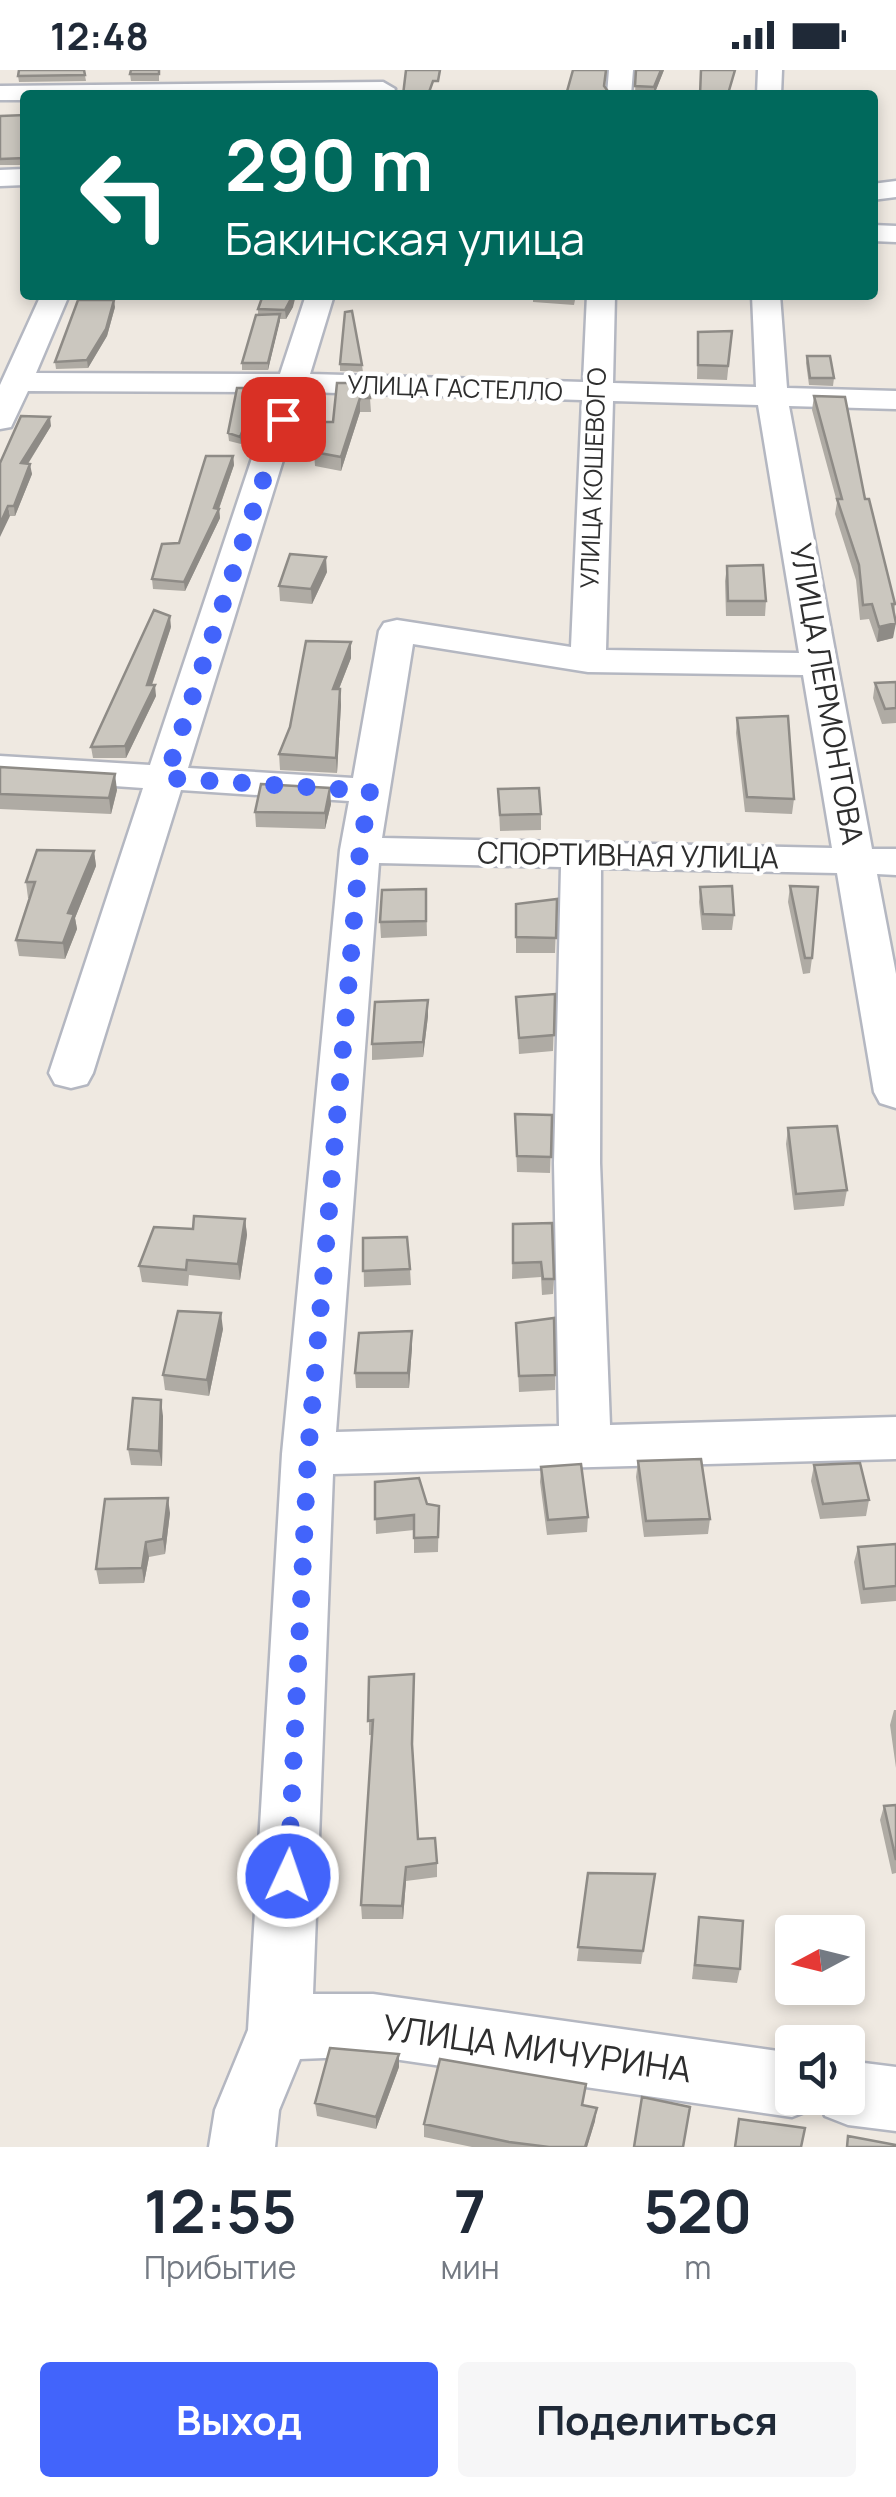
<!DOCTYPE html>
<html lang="ru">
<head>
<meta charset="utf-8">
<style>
  body { margin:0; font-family:Manrope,sans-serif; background:#f6f6f7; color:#1f2937; height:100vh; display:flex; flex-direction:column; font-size:38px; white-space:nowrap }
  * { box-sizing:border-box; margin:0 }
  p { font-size:32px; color:#747a83 }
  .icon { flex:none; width:55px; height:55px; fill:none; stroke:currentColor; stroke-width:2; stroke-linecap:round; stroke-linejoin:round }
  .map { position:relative; height:2077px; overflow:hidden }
  .drawer { display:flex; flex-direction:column; background:#fff; flex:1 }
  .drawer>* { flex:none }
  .top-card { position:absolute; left:20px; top:20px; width:858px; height:210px; border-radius:10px; box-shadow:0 5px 15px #0003; background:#00695c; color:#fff; overflow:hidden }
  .needle { width:65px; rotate:263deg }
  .tools { position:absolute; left:775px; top:1845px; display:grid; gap:20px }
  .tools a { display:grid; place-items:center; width:90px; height:90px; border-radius:10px; background:#fff; box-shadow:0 5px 15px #0003; font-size:50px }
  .pin { position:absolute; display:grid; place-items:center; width:85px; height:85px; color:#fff; margin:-42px; border-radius:20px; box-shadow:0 5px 15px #0006 }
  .me { position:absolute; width:110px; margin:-55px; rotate:3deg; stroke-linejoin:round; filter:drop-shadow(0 0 8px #0008) }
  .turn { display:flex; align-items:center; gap:35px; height:210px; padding:0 40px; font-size:45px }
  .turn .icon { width:130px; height:130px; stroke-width:2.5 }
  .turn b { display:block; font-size:70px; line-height:85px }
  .eta { display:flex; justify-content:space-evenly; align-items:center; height:170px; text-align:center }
  .eta b { font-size:60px; font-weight:700; line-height:70px }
  .action { display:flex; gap:20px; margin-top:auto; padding:20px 40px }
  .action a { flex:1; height:115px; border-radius:10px; background:#4264fb; color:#fff; font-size:40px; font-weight:700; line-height:115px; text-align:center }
  .action a+a { background:#f6f6f7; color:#1f2937 }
  .status { display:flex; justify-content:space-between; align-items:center; height:70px; padding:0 50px; background:#fff; direction:ltr }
  .status svg { height:28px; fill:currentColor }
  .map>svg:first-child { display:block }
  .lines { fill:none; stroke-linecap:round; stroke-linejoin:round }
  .minor-casing { stroke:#b4b7c1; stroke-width:5 }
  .minor { fill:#fff; fill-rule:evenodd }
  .wall { fill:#afaba4 }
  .shaded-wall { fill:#8e8b86 }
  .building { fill:#cbc7bf; stroke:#8e8b86; stroke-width:2.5 }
  .route { stroke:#4264fb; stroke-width:18; stroke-dasharray:0 32.4 }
  .labels { text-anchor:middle; stroke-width:9; stroke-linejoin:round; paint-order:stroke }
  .far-street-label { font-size:25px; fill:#2e2e2e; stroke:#fff }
  .street-label { font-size:30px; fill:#2e2e2e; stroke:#fff }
  .near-street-label { font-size:35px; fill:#2e2e2e; stroke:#fff }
</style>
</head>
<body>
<div class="status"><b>12:48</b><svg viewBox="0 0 49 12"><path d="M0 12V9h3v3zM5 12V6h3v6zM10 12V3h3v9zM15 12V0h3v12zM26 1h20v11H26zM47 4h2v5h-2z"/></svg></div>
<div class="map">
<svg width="896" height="2077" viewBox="0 0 896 2077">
  <rect width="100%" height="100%" fill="#efe9e1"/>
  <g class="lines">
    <defs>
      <path id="minor" d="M609 0H633L631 25H607Z
        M758 0H782L781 25H757Z
        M383 12 395 19 392 24 25 25V30H0V16Z
        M25 99V115L0 116V100Z
        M896 111V127L872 130V114Z
        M872 155 896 156V172L872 171Z
        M41 225H69L36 303 280 304 306 225H334L310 304 583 312 587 225H615L613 313 756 317 752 225H780L787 318 896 321V339L789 336 872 779H896V805L877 804 896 904V1038L880 1033 874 1022 837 803 601 798 600 1093 610 1355 896 1347V1389L333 1404 313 1924H373L792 1983V2028H848V1991L896 1997V2061L848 2055 825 2046 818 2029 815 2038 792 2047 373 1986 300 1989 279 2040 275 2077H209L215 2040 248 1960 282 1384 340 780 349 731 181 720 93 1003 87 1014 71 1018 55 1014 49 1003 143 718 0 708V686L150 695 274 322 28 321 11 357 0 359V315ZM304 322 582 330 571 577 397 550 384 553 379 561 353 708 188 698ZM613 331 758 335 799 583 606 580ZM413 574 588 602 803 605 832 778 382 768ZM379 793 561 797 554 1093 559 1356 336 1362Z"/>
    </defs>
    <use href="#minor" class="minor-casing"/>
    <use href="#minor" class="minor"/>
  </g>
  <path class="wall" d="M84 0 86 11 19 12 18 6Z
    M159 0V11H131L130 4Z
    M636 0H664L654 25H635Z
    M25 45V95H0V46Z
    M533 225H576L574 235 533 232Z
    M115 237 107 266 88 298 56 299 55 292Z
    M293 237 286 249H280L268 300H242V293L258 245V239Z
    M732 261 727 310 697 309 698 262Z
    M807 286 834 308 833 316 809 315 806 293Z
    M340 294 362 295 363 302 340 301Z
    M337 313 370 328 371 342H360L341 401 315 396 314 382 333 352Z
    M260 326 241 374 229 371 228 363Z
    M814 326 865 429 895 534 893 568 877 572 869 549 860 550 856 510 835 444 837 432 812 340Z
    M51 356 28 394 32 404 15 446H10L0 393Z
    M233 386 234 395 219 439 220 448 185 521 153 519 152 509 179 473Z
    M727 496 766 531 765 546H726L725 511Z
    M327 502 312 534 280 531 279 516Z
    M171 557 152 615 156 626 126 688H93L91 677Z
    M351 572V588L339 619 341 635 337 703 280 700 279 684Z
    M896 612V653L882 654 873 628 875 613Z
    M737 648 794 729 792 744 745 742 736 663Z
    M0 697 117 720 111 744 0 739Z
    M498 719 541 744V760L500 761Z
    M331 734 325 759 256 757 255 742Z
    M94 781 96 796 75 848 77 859 65 889 19 886 16 870 30 828H28L26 812Z
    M790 816 812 888 810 903 803 904 788 832Z
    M700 817 734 845 732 860H702L699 832Z
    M426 819 427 866 381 868 380 852Z
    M557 829 555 883H516V834Z
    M555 924 553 981 519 984 516 927Z
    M428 930V946L423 987 372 990V974Z
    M515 1044 552 1045 550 1103 517 1102Z
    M788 1058 847 1120 844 1136 794 1140 786 1074Z
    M245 1149 247 1165 240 1210 189 1205 188 1216 142 1212 139 1196 193 1159Z
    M513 1154 554 1209 553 1224 542 1225 541 1207 512 1209Z
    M363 1168 410 1199 411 1215 364 1217Z
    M516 1253 555 1305V1320L519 1322Z
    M223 1259 209 1326 165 1320 163 1305Z
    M412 1277 409 1318H356L355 1303Z
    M163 1346 162 1396 131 1395 128 1379Z
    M638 1391 710 1449 708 1464 644 1467 636 1407Z
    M814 1395 869 1430 866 1446 820 1449 811 1411Z
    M541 1397 588 1447 587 1462 547 1465 540 1412Z
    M375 1412 427 1434 439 1436 438 1482 414 1483V1460L376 1464Z
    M170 1443 165 1484 149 1487 144 1513 99 1514 96 1499Z
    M896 1474V1531L861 1534 854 1492 858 1477Z
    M369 1607 413 1682 418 1769 437 1793V1807L406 1811 403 1849H362L361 1835 372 1665H369Z
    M894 1640H896V1698L890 1655Z
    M896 1735V1803L892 1804 880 1750 884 1736Z
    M588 1803 655 1804 641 1894 577 1891Z
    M699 1847 740 1899 737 1913 692 1909Z
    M399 1997 376 2059 317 2046 315 2033Z
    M583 2036 595 2051 587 2077H472L424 2067V2054Z"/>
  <path class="shaded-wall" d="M661 0H664L654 25V17Z
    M293 225H296L293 237 286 249 285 240Z
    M114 230 115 237 107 266 88 298 87 290Z
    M280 244V251L268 300V293Z
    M260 318V326L241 374 240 367Z
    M360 328V342L341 401V387Z
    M50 347 51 356 22 403 21 393Z
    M233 386 234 395 218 441 219 439 220 448 185 521 184 512 214 438Z
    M30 394 32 404 15 446 14 436Z
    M8 436 10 446 0 467V454Z
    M326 487 327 502 312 534 311 519Z
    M170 546 171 557 148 626 147 615Z
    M896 553 893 568 877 572 879 557Z
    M351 572V588L333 634V619Z
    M155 615 156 626 126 688 125 676Z
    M340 619 341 635 337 703 336 688Z
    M115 704 117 720 111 744 109 728Z
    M330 718 331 734 325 759V743Z
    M94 781 96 796 75 848 77 859 65 889 63 873 68 843Z
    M428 930V946L423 987V972Z
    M245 1149 247 1165 240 1210 238 1194Z
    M221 1243 223 1259 209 1326 207 1310Z
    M412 1261V1277L409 1318 408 1303Z
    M161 1330 163 1346 162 1396 159 1381Z
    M168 1428 170 1443 165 1484 163 1469Z
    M146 1472 149 1487 144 1513 142 1498Z
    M406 1797V1811L403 1849 402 1836Z
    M399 1984V1997L376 2059V2047Z
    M597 2038 595 2051 587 2077H585Z"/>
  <path class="building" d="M19 0H84L85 5 18 6Z
    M131 0H159V4H130Z
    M406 0H440L438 11H433L428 25H403Z
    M573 0H606L604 16 607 20 605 25H566Z
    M636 0H661L654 17 635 16Z
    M701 0H735L728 24H733L732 25H700Z
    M28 22H88V25H28Z
    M128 22H159V25H127Z
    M209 22H251L250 25H209Z
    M25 45V88L0 89V46Z
    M263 225H293L285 240 258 239Z
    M78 230H114L106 259 87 290 55 292Z
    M352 241 362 295 340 294 345 242Z
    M280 244 268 293H242L256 245Z
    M732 261 728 296 698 295V262Z
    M807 286H830L834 308H810Z
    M337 313H367L370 328H360L341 387 314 382 322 352H333Z
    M237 318H260L240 367 228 363Z
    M814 326 845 327 865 429H869L895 534H892L896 553 879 557 872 534 863 535 859 495 837 429H842Z
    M21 346 50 347 21 393 30 394 14 436H8L0 454V393Z
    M206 386H233L214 438 219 439 184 512 152 509 162 474 179 473Z
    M290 484 326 487 311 519 279 516Z
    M763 495 766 531H728L727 496Z
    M154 540 170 546 147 615H155L125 676 91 677Z
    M306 571 351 572 333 619H340L336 688 279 684 290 657Z
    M896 612V638L885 639 875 613Z
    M788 646 794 729 747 727 737 648Z
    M0 697 115 704 109 728 0 724Z
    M261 714 330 718 325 743 255 742Z
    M539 718 541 744 500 745 498 719Z
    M37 780 94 781 68 843 74 844 63 873 16 870 35 812H26Z
    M732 816 734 845 703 844 700 817Z
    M790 816 818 817 812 888H805Z
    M426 819V851L380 852 382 820Z
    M557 829 556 868 516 867V834Z
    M555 924 554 965 519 968 516 927Z
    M428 930 423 972 372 974 375 932Z
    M515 1044 552 1045 551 1087 517 1086Z
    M837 1056 847 1120 796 1124 788 1058Z
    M194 1146 245 1149 238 1194 187 1190 186 1200 139 1196 154 1157 193 1159Z
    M552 1153 554 1209H543L541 1192 513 1193V1154Z
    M407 1167 410 1199 363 1201V1168Z
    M178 1241 221 1243 207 1310 163 1305Z
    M554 1248 555 1305 519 1306 516 1253Z
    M412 1261 408 1303H355L359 1263Z
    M133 1328 161 1330 159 1381 128 1379Z
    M701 1389 710 1449 646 1451 638 1391Z
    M860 1393 869 1430 823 1434 814 1395Z
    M581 1394 588 1447 548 1450 541 1397Z
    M419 1408 427 1434 439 1436 438 1467 414 1468V1445L375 1449V1412Z
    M168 1428 163 1469 146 1472 142 1498 96 1499 105 1429Z
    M896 1474V1516L864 1519 858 1477Z
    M414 1604 412 1674 418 1769 435 1768 437 1793 406 1797 402 1836 361 1835 373 1650 368 1651 369 1607Z
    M896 1735V1790L884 1736Z
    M588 1803 655 1804 643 1881 578 1877Z
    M699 1847 743 1851 740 1899 695 1895Z
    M330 1978 399 1984 376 2047 315 2033Z
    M440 1989 586 2014 582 2035 597 2038 585 2077H549L509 2072 424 2054Z
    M642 2027 690 2037 683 2077H634Z
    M739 2049 805 2058 801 2077H735Z
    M848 2066 896 2075V2077H847Z"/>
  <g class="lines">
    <path class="route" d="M283 349 166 708 370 721 360 780 308 1384 288 1806"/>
  </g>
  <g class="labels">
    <g class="far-street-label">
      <text transform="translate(455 318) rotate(2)" y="9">УЛИЦА ГАСТЕЛЛО</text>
      <text transform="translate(593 408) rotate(-88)" y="9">УЛИЦА КОШЕВОГО</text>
    </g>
    <g class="street-label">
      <text transform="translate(826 624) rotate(80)" y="10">УЛИЦА ЛЕРМОНТОВА</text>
      <text transform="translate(628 786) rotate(1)" y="10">СПОРТИВНАЯ УЛИЦА</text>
    </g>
    <g class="near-street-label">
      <text transform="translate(537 1979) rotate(8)" y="12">УЛИЦА МИЧУРИНА</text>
    </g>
  </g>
</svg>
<div class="tools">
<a><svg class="needle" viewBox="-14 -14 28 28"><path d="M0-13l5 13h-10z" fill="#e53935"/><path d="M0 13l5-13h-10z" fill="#747a83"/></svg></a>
<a><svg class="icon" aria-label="sound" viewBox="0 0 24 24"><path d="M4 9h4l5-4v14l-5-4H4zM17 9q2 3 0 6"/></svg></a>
</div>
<div class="pin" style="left:283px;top:349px;background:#d93025"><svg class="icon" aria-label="arrive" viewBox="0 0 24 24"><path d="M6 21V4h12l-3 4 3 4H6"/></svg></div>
<svg class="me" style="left:288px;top:1806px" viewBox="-20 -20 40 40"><circle r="17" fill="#4264fb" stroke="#fff" stroke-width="3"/><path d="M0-11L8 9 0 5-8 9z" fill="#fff"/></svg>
<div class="top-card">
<div class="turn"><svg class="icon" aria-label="left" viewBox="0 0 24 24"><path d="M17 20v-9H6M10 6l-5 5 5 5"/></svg><div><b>290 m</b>Бакинская улица</div></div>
</div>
</div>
<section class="drawer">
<div class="eta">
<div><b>12:55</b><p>Прибытие</p></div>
<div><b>7</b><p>мин</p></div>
<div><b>520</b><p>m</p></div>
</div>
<div class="action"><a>Выход</a><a>Поделиться</a></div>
</section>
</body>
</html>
